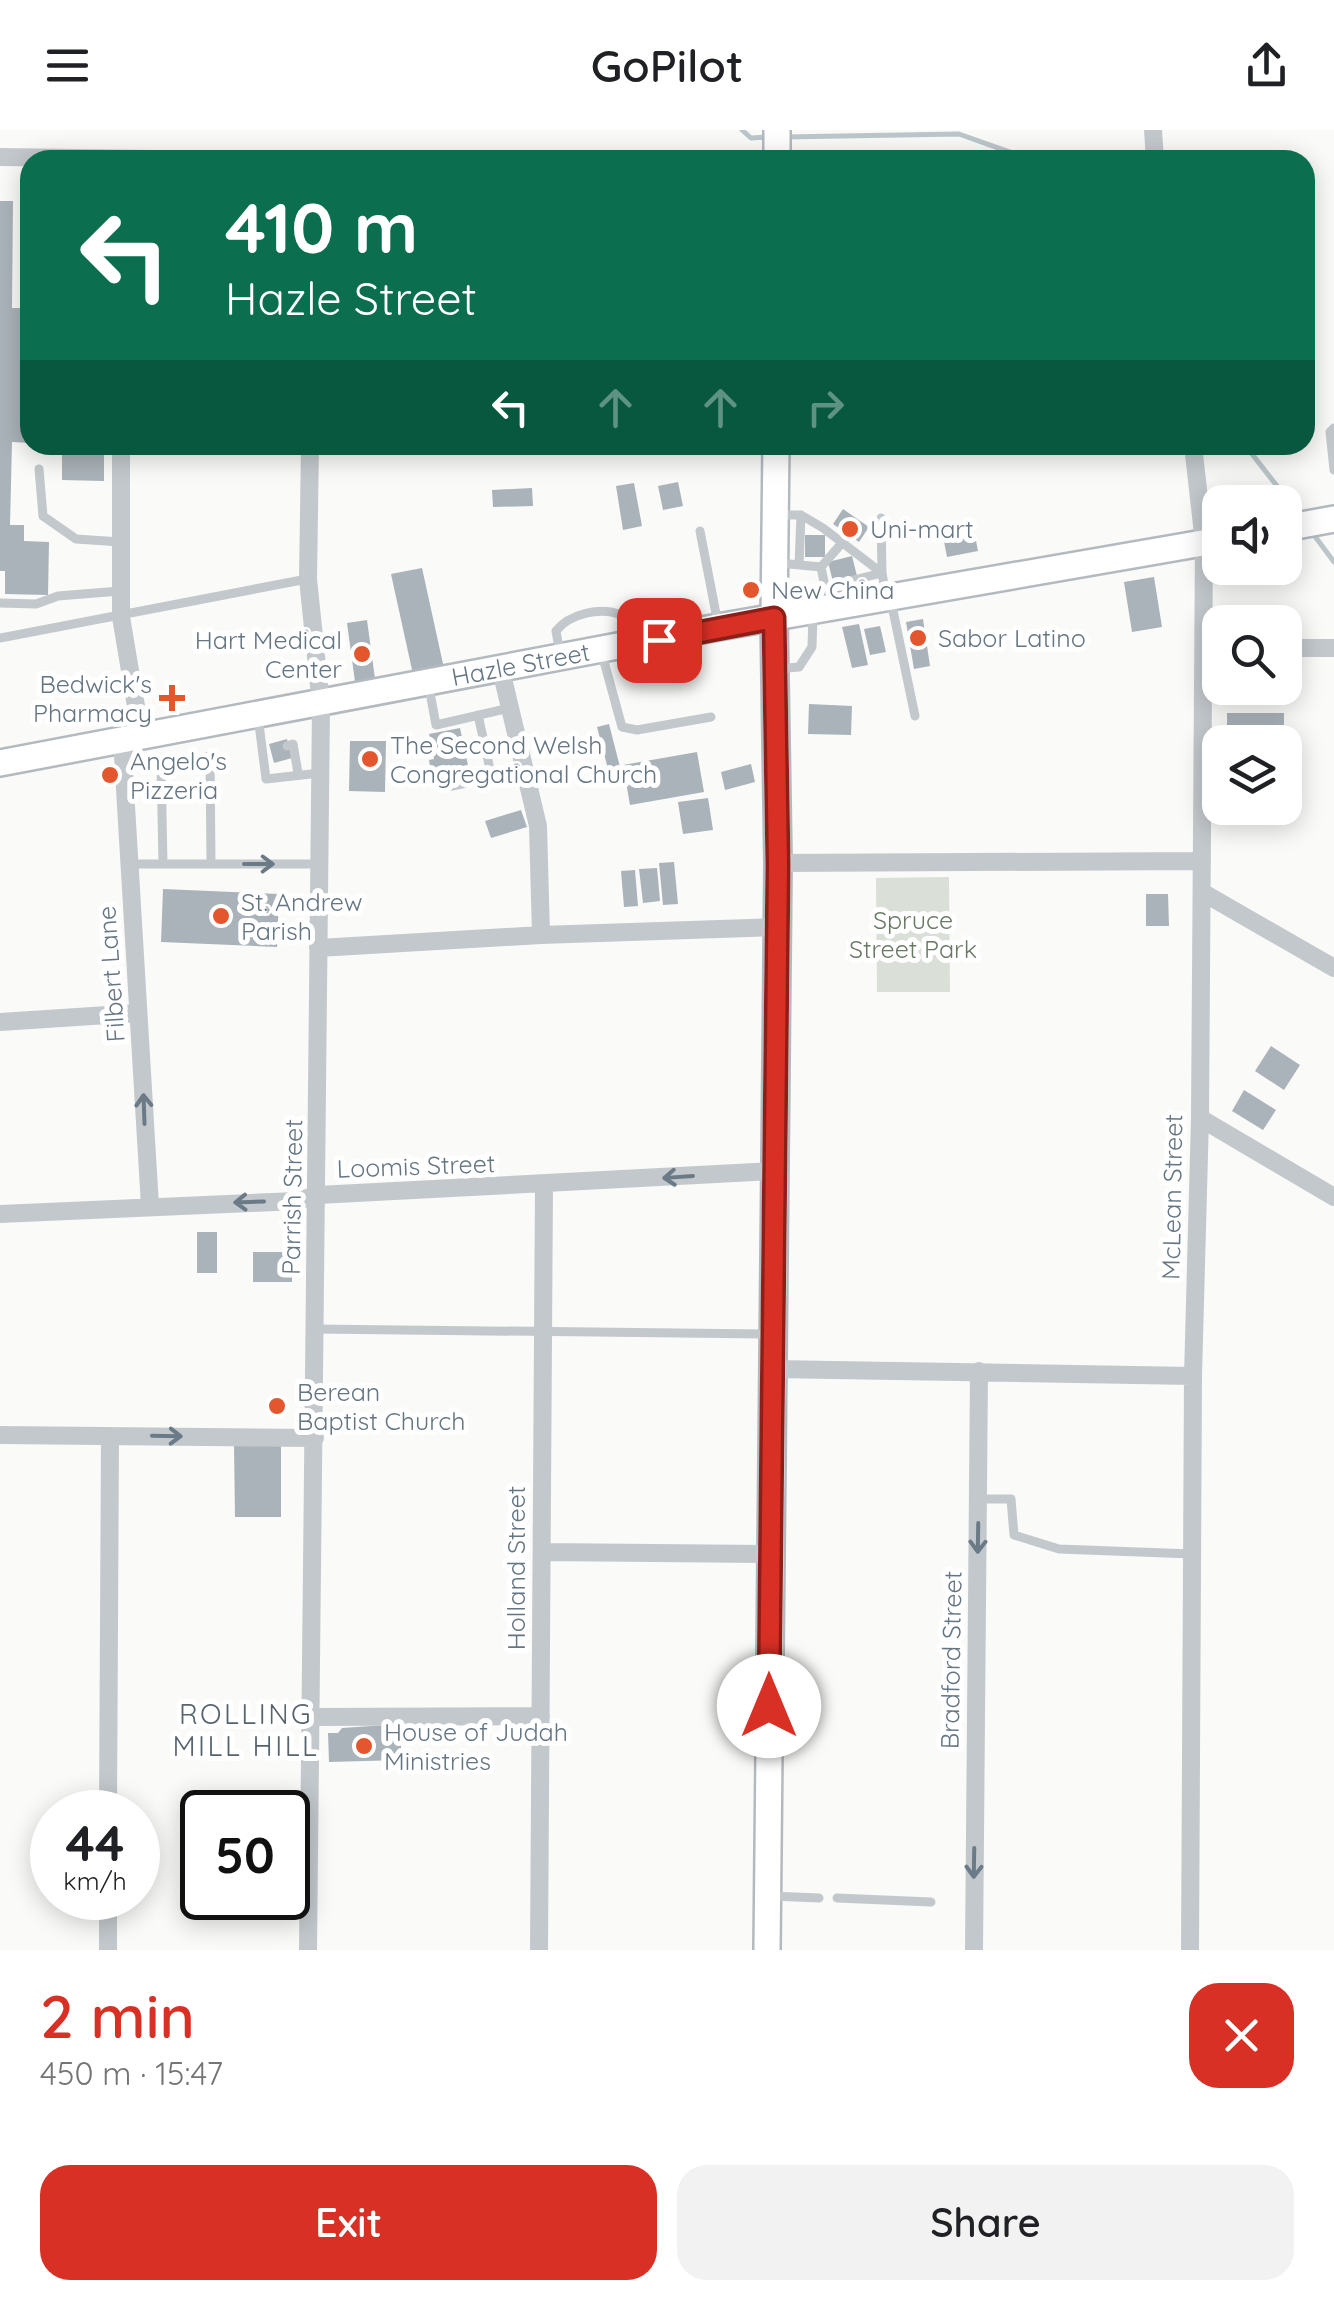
<!DOCTYPE html>
<html lang="en">
<head>
<meta charset="utf-8">
<style>
  body { margin:0; font-family:Quicksand,sans-serif; background:#f2f2f2; color:#202124; height:100vh; display:flex; flex-direction:column; font-size:38px; white-space:nowrap }
  * { box-sizing:border-box; margin:0 }
  p { font-size:32px; color:#757577 }
  .icon { flex:none; width:55px; height:55px; fill:none; stroke:currentColor; stroke-width:2; stroke-linecap:round; stroke-linejoin:round }
  .map { position:relative; height:1820px; overflow:hidden }
  .side { display:flex; flex-direction:column; background:#fff; flex:1 }
  .side>* { flex:none }
  .banner { position:absolute; left:20px; top:20px; width:1295px; height:305px; border-radius:30px; box-shadow:0 5px 25px #0003; background:#0b6e4f; color:#fff; overflow:hidden }
  .fabs { position:absolute; left:1202px; top:355px; display:grid; gap:20px }
  .fabs a { display:grid; place-items:center; width:100px; height:100px; border-radius:20px; background:#fff; box-shadow:0 5px 25px #0003; font-size:50px }
  .speed { position:absolute; left:30px; top:1660px; display:flex; gap:20px; font-size:50px; font-weight:700; text-align:center }
  .speed>* { display:grid; place-content:center; width:130px; height:130px; border-radius:50%; background:#fff; box-shadow:0 5px 25px #0003; line-height:1 }
  .speed small { font-size:25px; font-weight:400 }
  .speed .limit { border:5px solid #111; border-radius:15px; background:#fff; color:#111 }
  .pin { position:absolute; display:grid; place-items:center; width:85px; height:85px; color:#fff; margin:-42px; border-radius:20px; box-shadow:0 5px 15px #0006 }
  .me { position:absolute; width:110px; margin:-55px; rotate:0deg; stroke-linejoin:round; filter:drop-shadow(0 0 8px #0008) }
  .turn { display:flex; align-items:center; gap:35px; height:210px; padding:0 40px; font-size:45px }
  .turn .icon { width:130px; height:130px; stroke-width:2.5 }
  .turn b { display:block; font-size:70px; line-height:85px }
  .lanes { display:flex; align-items:center; height:95px; padding:0 40px; background:#0003; justify-content:center; gap:50px; direction:ltr }
  .lanes .off { opacity:.35 }
  .round { display:grid; place-items:center; flex:none; width:105px; height:105px; border-radius:30px; background:#f2f2f2 }
  .headline { display:flex; align-items:center; justify-content:space-between; height:170px; padding:0 40px }
  h1 { font-size:60px; font-weight:600; line-height:75px; color:#d93025 }
  .button { display:flex; gap:20px; margin-top:auto; padding:20px 40px }
  .button a { flex:1; height:115px; border-radius:30px; background:#d93025; color:#fff; font-size:40px; font-weight:600; line-height:115px; text-align:center }
  .button a+a { background:#f2f2f2; color:#202124 }
  header { display:flex; justify-content:space-between; align-items:center; height:130px; padding:0 40px; background:#fff; font-size:45px; font-weight:600 }
  .map>svg:first-child { display:block }
  .green { fill:#dadfd7 }
  .lines { fill:none; stroke-linecap:round; stroke-linejoin:round }
  .stream { stroke:#bbc7cb; stroke-width:5 }
  .building { fill:#aab3b9 }
  .secondary-casing { stroke:#b3babf; stroke-width:30 }
  .service { stroke:#c3c8cc; stroke-width:9 }
  .minor { stroke:#c3c8cc; stroke-width:18 }
  .secondary { stroke:#fff; stroke-width:25 }
  .oneway { stroke:#6a7a87 }
  .route-casing { stroke:#8d1f18; stroke-width:25 }
  .route { stroke:#d93025; stroke-width:18 }
  .poi-dot { fill:#e4572e; stroke:#fff; stroke-width:4 }
  .labels { text-anchor:middle; stroke-width:10; stroke-linejoin:round; paint-order:stroke }
  .poi-label { font-size:25px; fill:#657683; stroke:#fff; text-anchor:start }
  .street-label { font-size:25px; fill:#657683; stroke:#fff }
  .park-label { font-size:25px; fill:#687a64; stroke:#fff }
  .neighbourhood-label { font-size:28px; letter-spacing:2.5px; fill:#57646e; stroke:#fff }
</style>
</head>
<body>
<header><svg class="icon" aria-label="menu" viewBox="0 0 24 24"><path d="M4 6h16M4 12h16M4 18h16"/></svg>GoPilot<svg class="icon" aria-label="share" viewBox="0 0 24 24"><path d="M12 15V3M7 8l5-5 5 5M5 13v7h14v-7"/></svg></header>
<div class="map">
<svg width="1334" height="1820" viewBox="0 0 1334 1820">
  <rect width="100%" height="100%" fill="#fafaf8"/>
  <path class="green" d="M949 747 950 862H877L876 748Z"/>
  <g class="lines">
    <path class="stream" d="M742 0 751 8 767 7
      M783 7 959 4 1032 30
      M1245 315 1302 388
      M1311 401 1334 432"/>
  </g>
  <path class="building" d="M0 71H13L12 178H30V313L12 312 10 395H24V411L49 412 48 465 5 464V441H0Z
    M62 315H104V351L62 350Z
    M678 352 683 376 663 380 658 356Z
    M634 353 642 396 623 400 616 356Z
    M532 358 533 376 493 377 492 360Z
    M843 379 869 397 859 412 833 394Z
    M972 390 978 421 947 427 941 396Z
    M805 405H825V427H805Z
    M852 426 857 446 833 452 828 432Z
    M422 438 445 543 414 549 391 444Z
    M1154 447 1162 497 1132 502 1124 452Z
    M923 489 930 536 914 539 906 492Z
    M367 490 376 556 356 559 347 493Z
    M859 494 868 535 852 538 842 497Z
    M880 496 886 522 870 525 864 499Z
    M809 574 852 576 851 605 808 604Z
    M1227 583H1284V612H1227Z
    M609 594 620 637 608 639 597 597Z
    M460 598 470 645 433 653 429 630 434 629 429 604Z
    M287 609 292 628 274 633 269 614Z
    M350 611H386L385 662 349 661Z
    M697 622 704 662 630 675 623 635Z
    M751 634 755 652 725 660 721 642Z
    M708 668 713 700 683 704 678 672Z
    M521 680 527 697 491 708 485 691Z
    M674 732 678 774 663 775 659 733Z
    M657 738 660 771 643 773 639 739Z
    M635 740 638 776 624 777 621 741Z
    M163 759 279 764 277 817 161 812Z
    M1146 764H1168L1169 796H1146Z
    M1271 916 1300 935 1284 960 1255 941Z
    M1244 960 1276 980 1263 1000 1232 981Z
    M197 1102H217V1143H197Z
    M253 1122H292V1152H253Z
    M234 1315H281V1387H235Z
    M401 1594V1630L329 1632 328 1603H338L342 1598Z"/>
  <g class="lines">
    <defs>
      <g id="secondary">
        <path d="M777 0V30"/>
        <path d="M1285 398 1334 389"/>
        <path id="s1" d="M0 633 718 497 1220 410"/>
        <path d="M767 1820 778 733 774 488 776 315"/>
      </g>
    </defs>
    <use href="#secondary" class="secondary-casing"/>
    <path class="service" d="M1334 298 1330 302 1334 340
      M39 339 43 386 76 409 121 412
      M779 385H801L799 435
      M801 385 823 398 882 443
      M881 388 882 443
      M700 401 718 494
      M779 433 821 437 825 457
      M821 437 842 413
      M891 471 915 586
      M0 473 36 474 58 466 120 461
      M828 474 825 457 882 443 886 466
      M0 508 307 449
      M560 524 556 501C569 484 601 476 621 485L629 513
      M602 524 622 597 637 600 711 587
      M776 539 799 537 812 517 813 484
      M429 557 436 595 510 578
      M258 586 266 649 320 643
      M287 616 293 614 298 643
      M442 658 492 648 478 585
      M129 734H319
      M163 734 161 634 210 626 211 734
      M315 1199 772 1204
      M978 1369H1011L1014 1405 1059 1419 1192 1424
      M771 1766 819 1768
      M837 1768 931 1772"/>
    <path class="minor" d="M1153 0 1155 30
      M0 27 229 30
      M121 315V487L141 606
      M1285 518H1334
      M501 540 538 696 541 805
      M122 609 150 1076
      M778 733 1202 731
      M1202 762 1334 838
      M318 818 541 805 777 797
      M0 892 138 883
      M1200 988 1334 1067
      M0 1084 297 1071 318 1065 775 1041
      M772 1239 1193 1246
      M0 1305 315 1308
      M542 1422 770 1424
      M309 1587 541 1586
      M108 1682 110 1306
      M108 1820V1768
      M308 1820 321 575 308 449 310 315
      M539 1820 544 1055
      M974 1820 979 1241
      M1190 1820 1193 1246 1200 988 1204 413 1193 315"/>
    <use href="#secondary" class="secondary"/>
  </g>
  <defs><path id="oneway-shaft" d="M-6 0H5M1.5-3L5.5 0L1.5 3" fill="none" stroke-width="1.6" stroke-linecap="round" stroke-linejoin="round" transform="scale(2.5)"/></defs>
  <g class="oneway">
    <use href="#oneway-shaft" transform="translate(259 734)"/>
    <use href="#oneway-shaft" transform="translate(144 979) rotate(-92)"/>
    <use href="#oneway-shaft" transform="translate(678 1047) rotate(176)"/>
    <use href="#oneway-shaft" transform="translate(249 1072) rotate(178)"/>
    <use href="#oneway-shaft" transform="translate(167 1306) rotate(1)"/>
    <use href="#oneway-shaft" transform="translate(978 1408) rotate(91)"/>
    <use href="#oneway-shaft" transform="translate(974 1733) rotate(91)"/>
  </g>
  <g class="lines">
    <defs>
      <path id="route" d="M659 510 774 488 778 734 769 1576"/>
    </defs>
    <use href="#route" class="route-casing"/>
    <use href="#route" class="route"/>
  </g>
  <g class="poi-dot">
    <circle cx="850" cy="399" r="10"/>
    <circle cx="751" cy="460" r="10"/>
    <circle cx="918" cy="508" r="10"/>
    <circle cx="362" cy="524" r="10"/>
    <path d="M167 553h10v10h10v10h-10v10h-10v-10h-10v-10h10z"/>
    <circle cx="370" cy="629" r="10"/>
    <circle cx="110" cy="645" r="10"/>
    <circle cx="221" cy="786" r="10"/>
    <circle cx="277" cy="1276" r="10"/>
    <circle cx="364" cy="1616" r="10"/>
  </g>
  <g class="labels">
    <g class="poi-label">
      <text x="870" y="408">Uni-mart</text>
      <text x="771" y="469">New China</text>
      <text x="938" y="517">Sabor Latino</text>
      <text x="342" y="519" text-anchor="end">Hart Medical<tspan x="342" dy="29">Center</tspan></text>
      <text x="152" y="563" text-anchor="end">Bedwick's<tspan x="152" dy="29">Pharmacy</tspan></text>
      <text x="390" y="624">The Second Welsh<tspan x="390" dy="29">Congregational Church</tspan></text>
      <text x="130" y="640">Angelo's<tspan x="130" dy="29">Pizzeria</tspan></text>
      <text x="241" y="781">St. Andrew<tspan x="241" dy="29">Parish</tspan></text>
      <text x="297" y="1271">Berean<tspan x="297" dy="29">Baptist Church</tspan></text>
      <text x="384" y="1611">House of Judah<tspan x="384" dy="29">Ministries</tspan></text>
    </g>
    <g class="street-label">
      <text dy="9" stroke="none"><textPath href="#s1" startOffset="530">Hazle Street</textPath></text>
      <text transform="translate(111 844) rotate(-94)" y="9">Filbert Lane</text>
      <text transform="translate(416 1036) rotate(-2)" y="9">Loomis Street</text>
      <text transform="translate(292 1067) rotate(-89)" y="9">Parrish Street</text>
      <text transform="translate(1172 1067) rotate(-89)" y="9">McLean Street</text>
      <text transform="translate(516 1438) rotate(-90)" y="9">Holland Street</text>
      <text transform="translate(951 1530) rotate(-89)" y="9">Bradford Street</text>
    </g>
    <g class="park-label">
      <text x="913" y="799">Spruce<tspan x="913" dy="29">Street Park</tspan></text>
    </g>
    <g class="neighbourhood-label">
      <text x="246" y="1594">ROLLING<tspan x="246" dy="32">MILL HILL</tspan></text>
    </g>
  </g>
</svg>
<div class="fabs">
<a><svg class="icon" aria-label="sound" viewBox="0 0 24 24"><path d="M4 9h4l5-4v14l-5-4H4zM17 9q2 3 0 6"/></svg></a>
<a><svg class="icon" aria-label="search" viewBox="0 0 24 24"><circle cx="10" cy="10" r="6"/><path d="M15 15l6 6"/></svg></a>
<a><svg class="icon" aria-label="layers" viewBox="0 0 24 24"><path d="M12 4l9 5-9 5-9-5zM3 14l9 5 9-5"/></svg></a>
</div>
<div class="speed"><div>44<small>km/h</small></div><div class="limit">50</div></div>
<div class="pin" style="left:659px;top:510px;background:#d93025"><svg class="icon" aria-label="arrive" viewBox="0 0 24 24"><path d="M6 21V4h12l-3 4 3 4H6"/></svg></div>
<svg class="me" style="left:769px;top:1576px" viewBox="-20 -20 40 40"><circle r="19" fill="#fff"/><path d="M0-13L10 11 0 6-10 11z" fill="#d93025"/></svg>
<div class="banner">
<div class="turn"><svg class="icon" aria-label="left" viewBox="0 0 24 24"><path d="M17 20v-9H6M10 6l-5 5 5 5"/></svg><div><b>410 m</b>Hazle Street</div></div>
<div class="lanes"><svg class="icon" aria-label="left" viewBox="0 0 24 24"><path d="M17 20v-9H6M10 6l-5 5 5 5"/></svg><svg class="icon off" aria-label="ahead" viewBox="0 0 24 24"><path d="M12 20V5M6 11l6-6 6 6"/></svg><svg class="icon off" aria-label="ahead" viewBox="0 0 24 24"><path d="M12 20V5M6 11l6-6 6 6"/></svg><svg class="icon off" aria-label="right" viewBox="0 0 24 24"><path d="M7 20v-9h11M14 6l5 5-5 5"/></svg></div>
</div>
</div>
<section class="side">
<div class="headline"><div><h1>2 min</h1><p>450 m · 15:47</p></div><a class="round" style="background:#d93025;color:#fff"><svg class="icon" aria-label="close" viewBox="0 0 24 24"><path d="M6 6l12 12M18 6L6 18"/></svg></a></div>
<div class="button"><a>Exit</a><a>Share</a></div>
</section>
</body>
</html>
